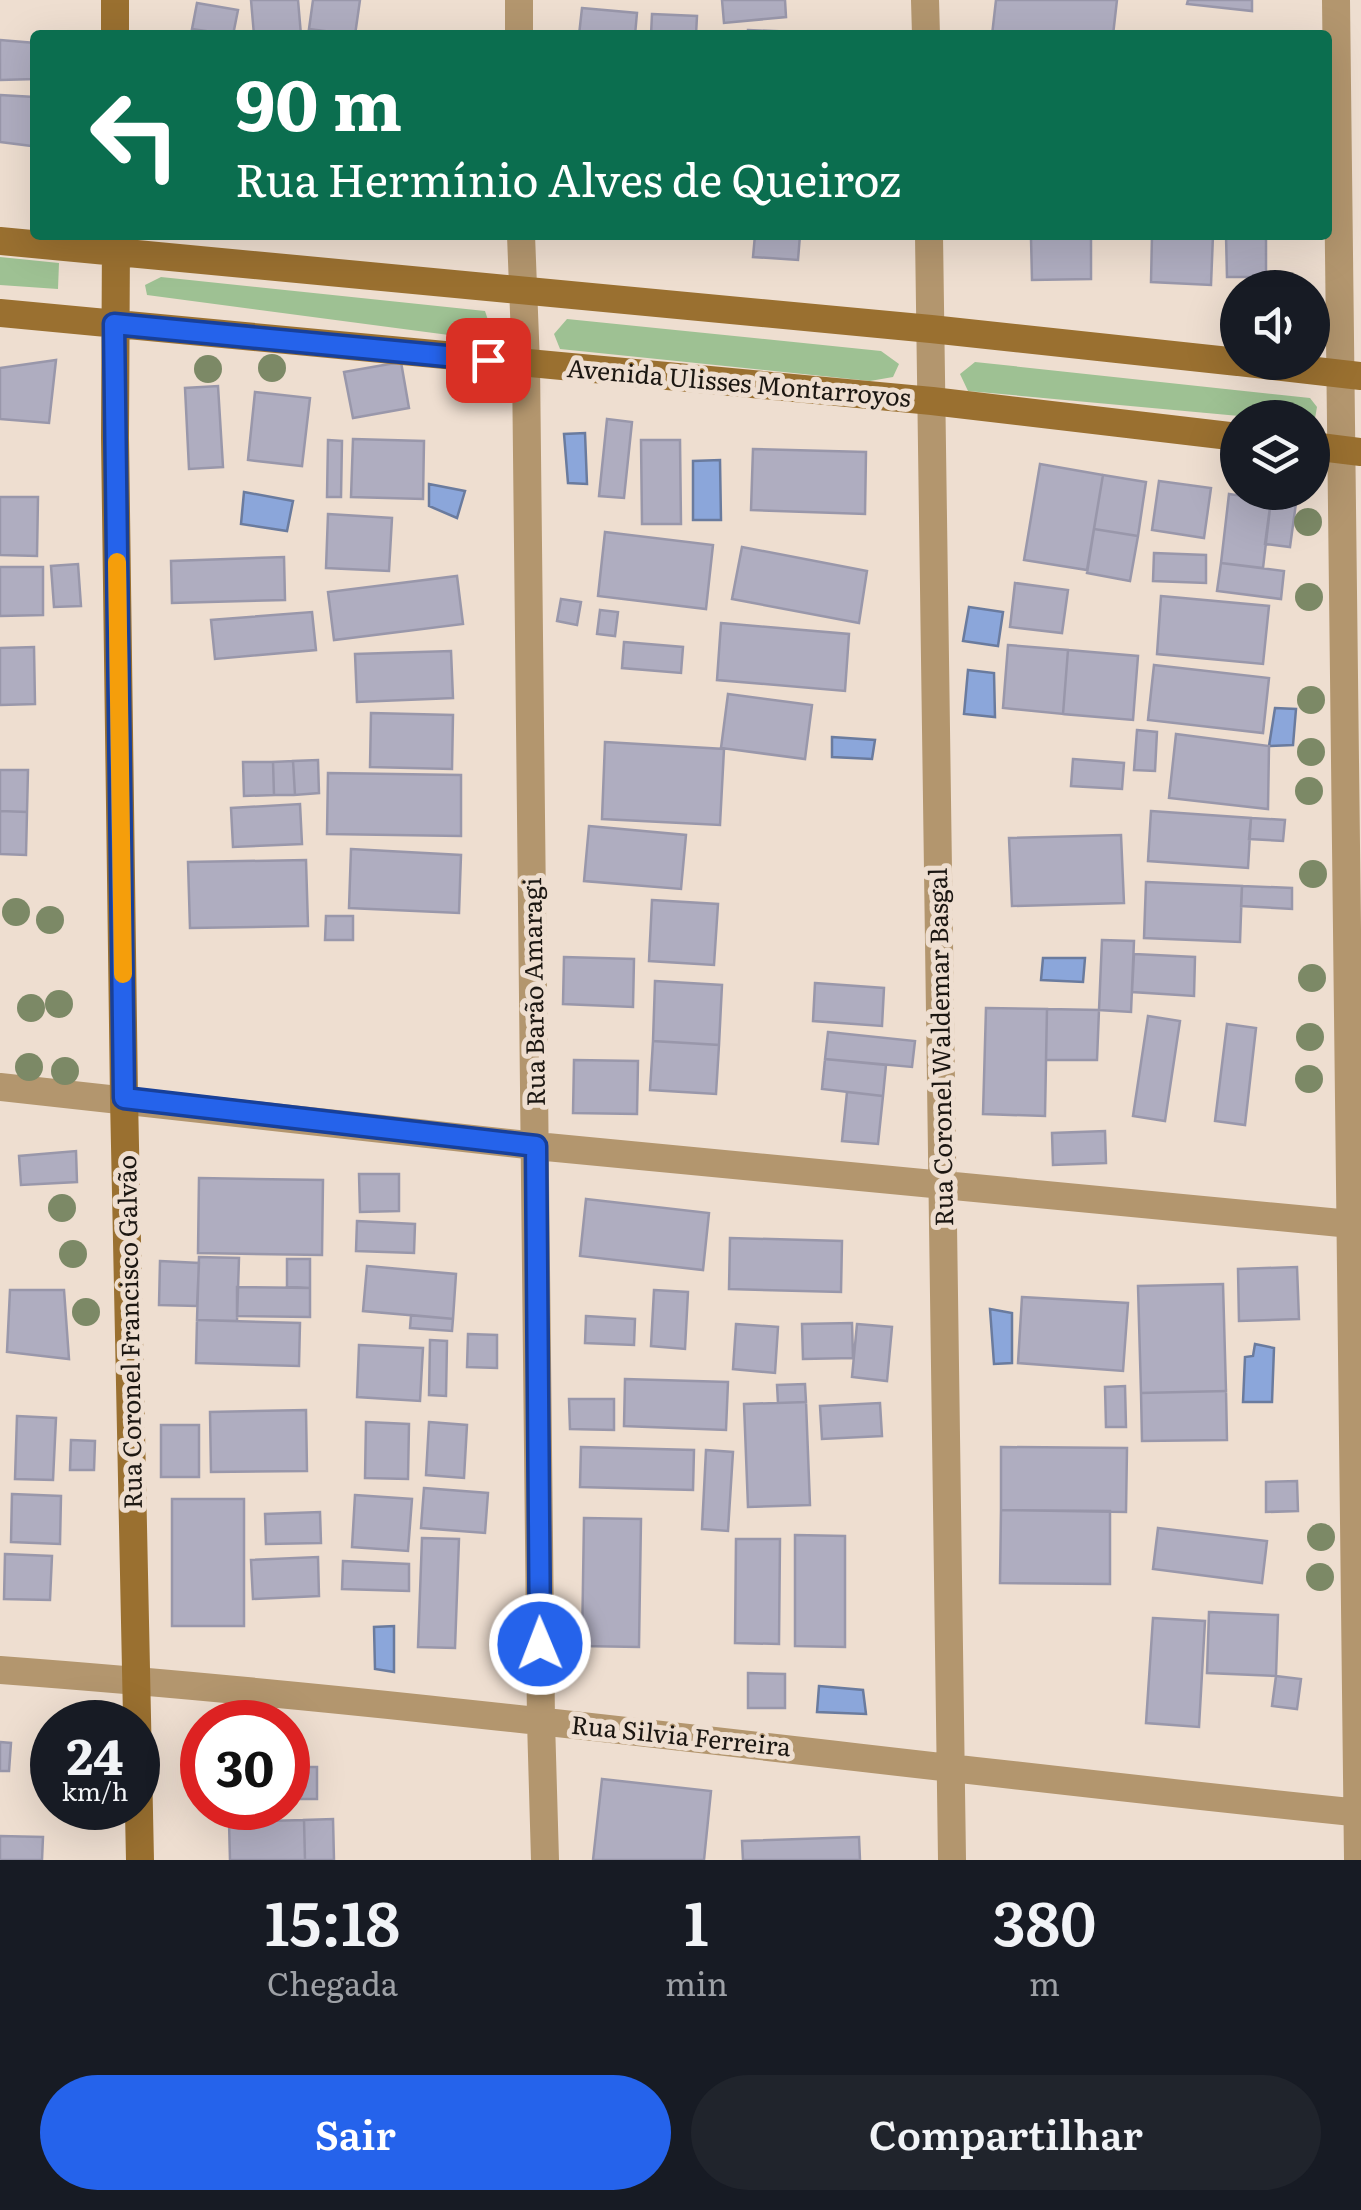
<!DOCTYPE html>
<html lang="pt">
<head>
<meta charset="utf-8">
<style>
  body { margin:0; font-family:Literata,serif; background:#20242c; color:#f1f3f6; height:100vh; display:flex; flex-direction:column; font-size:38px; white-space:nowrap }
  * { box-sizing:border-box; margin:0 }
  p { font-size:32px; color:#9ea1a6 }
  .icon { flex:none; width:55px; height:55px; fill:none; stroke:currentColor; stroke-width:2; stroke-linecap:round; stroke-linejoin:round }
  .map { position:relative; height:1860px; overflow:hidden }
  .sheet { display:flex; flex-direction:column; background:#171b24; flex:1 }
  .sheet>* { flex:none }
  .hud { position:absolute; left:30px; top:30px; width:1302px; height:210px; border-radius:10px; box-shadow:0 10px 40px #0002; background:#0b6e4f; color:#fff; overflow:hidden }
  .tools { position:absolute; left:1220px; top:270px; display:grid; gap:20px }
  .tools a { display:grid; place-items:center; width:110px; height:110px; border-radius:50%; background:#171b24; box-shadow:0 10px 40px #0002; font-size:50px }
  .speed { position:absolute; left:30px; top:1700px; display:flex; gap:20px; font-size:50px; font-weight:700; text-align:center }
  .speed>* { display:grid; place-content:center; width:130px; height:130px; border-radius:50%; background:#171b24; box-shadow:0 10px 40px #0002; line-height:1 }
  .speed small { font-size:25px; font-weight:400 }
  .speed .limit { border:15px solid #d22; background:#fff; color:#111 }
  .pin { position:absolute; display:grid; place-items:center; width:85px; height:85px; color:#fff; margin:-42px; border-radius:20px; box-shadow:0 5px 15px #0006 }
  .me { position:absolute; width:110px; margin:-55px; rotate:359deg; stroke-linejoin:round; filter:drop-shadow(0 0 8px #0008) }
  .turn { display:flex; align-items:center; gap:35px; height:210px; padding:0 40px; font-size:45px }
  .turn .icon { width:130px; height:130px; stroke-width:2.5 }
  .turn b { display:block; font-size:70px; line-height:85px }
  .eta { display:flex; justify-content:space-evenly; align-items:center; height:170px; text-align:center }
  .eta b { font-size:60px; font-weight:600; line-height:70px }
  .action { display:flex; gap:20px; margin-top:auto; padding:20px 40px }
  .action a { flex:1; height:115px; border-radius:60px; background:#2563eb; color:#fff; font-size:40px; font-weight:600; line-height:115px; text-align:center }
  .action a+a { background:#20242c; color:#f1f3f6 }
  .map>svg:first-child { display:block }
  .green { fill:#9ec193 }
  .water { fill:#8ba6da; stroke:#6a7b9e; stroke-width:2.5 }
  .building { fill:#afadc0; stroke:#9997aa; stroke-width:2.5 }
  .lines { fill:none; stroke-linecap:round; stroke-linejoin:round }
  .minor { stroke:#b3966e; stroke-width:28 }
  .secondary { stroke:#9a7030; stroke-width:28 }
  .tree { fill:#7c8966 }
  .route-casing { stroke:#184099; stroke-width:25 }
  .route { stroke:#2563eb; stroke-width:18 }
  .slow { stroke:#f59e0b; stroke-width:18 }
  .labels { text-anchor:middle; stroke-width:10; stroke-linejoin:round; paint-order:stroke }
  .street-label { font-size:25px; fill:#1c1712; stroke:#eeded0 }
</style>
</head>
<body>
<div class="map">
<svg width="1361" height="1860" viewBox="0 0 1361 1860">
  <rect width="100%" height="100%" fill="#eeded0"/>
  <path class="green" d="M0 257 59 263 58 289 0 285Z
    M161 277 485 311 491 329 479 339 147 295 145 285Z
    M567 319 881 351 899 364 893 377 870 381 560 349 554 334Z
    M975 362 1310 398 1317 407 1314 424 1312 418 1250 417 968 391 960 374Z"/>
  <path class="water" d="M585 433 587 484 568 483 564 434Z
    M720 460 721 520H693V461Z
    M429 484 465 491 457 518 429 506Z
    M244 492 293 501 287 531 241 524Z
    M969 607 1003 612 998 646 963 641Z
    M968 670 994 673 995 717 964 714Z
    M1275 708 1296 709 1293 745 1269 746Z
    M832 737 875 740 872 759 832 757Z
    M1043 958H1085L1083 982 1041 980Z
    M990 1309 1012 1313V1363L994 1364Z
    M1255 1344 1274 1348 1272 1402H1243L1245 1357 1253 1356Z
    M394 1626V1672L375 1669 374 1627Z
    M819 1686 863 1690 866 1714 817 1712Z"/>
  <path class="building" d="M251 0H298L301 35H254Z
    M313 0H360L355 35 309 29Z
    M722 0H785L786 17 724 23Z
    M996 0H1117L1113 35H992Z
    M1188 0H1252V11L1187 4Z
    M197 3 238 10 233 35 192 29Z
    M582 8 637 13 635 35H579Z
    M652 14 697 16 696 35H651Z
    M748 30 818 33V35H748Z
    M0 40 35 43V79L0 80Z
    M0 95 34 97 32 146 0 142Z
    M755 235H800L798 260 753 257Z
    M1152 235H1213L1211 285 1151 282Z
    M1226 235H1266V277H1227Z
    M1091 237V279L1032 280 1031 238Z
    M56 360 49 423 0 419V368Z
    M401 362 409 408 353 418 344 372Z
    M218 386 223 467 189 469 185 388Z
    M255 392 310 398 302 466 248 460Z
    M607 419 632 422 624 498 599 496Z
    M353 439 424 441 423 499 351 497Z
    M328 440 342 441 341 497H327Z
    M641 440H680L681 524H642Z
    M753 449 866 452 865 514 751 510Z
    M1040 464 1103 475 1087 570 1024 560Z
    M1103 475 1146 482 1138 536 1094 529Z
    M1159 481 1211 488 1204 538 1152 530Z
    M1229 494 1271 500 1263 568 1221 563Z
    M0 497H38L37 556 0 555Z
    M1271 500 1296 503 1290 547 1265 544Z
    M328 514 392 518 389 571 326 568Z
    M1094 529 1138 536 1130 581 1087 573Z
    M605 532 713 545 706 609 598 596Z
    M742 547 867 571 859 623 732 599Z
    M1154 553 1206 555V583L1153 581Z
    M284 557 285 600 172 603 171 561Z
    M1221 563 1284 571 1281 599 1217 591Z
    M78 564 81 606 54 607 51 566Z
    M0 567H43V615L0 616Z
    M457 576 463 624 334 640 328 592Z
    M1015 583 1068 590 1062 633 1010 627Z
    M1161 596 1269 606 1263 664 1157 654Z
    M561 599 581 602 577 625 557 621Z
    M600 610 618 612 615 636 597 634Z
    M312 612 316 650 215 659 211 620Z
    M721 623 849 634 845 691 717 680Z
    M624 642 683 647 681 673 622 668Z
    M1008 645 1068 650 1063 714 1003 708Z
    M34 647 35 704 0 705V648Z
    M1068 650 1138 656 1133 720 1063 714Z
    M451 651 453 698 357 702 355 654Z
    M1154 665 1269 678 1263 733 1148 720Z
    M728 694 812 705 805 759 721 748Z
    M371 713 453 715 452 769 370 767Z
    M1137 730 1157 732 1155 771 1134 770Z
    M1176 734 1269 746 1268 809 1169 798Z
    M605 742 724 749 720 825 602 819Z
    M1073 759 1124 763 1122 789 1071 786Z
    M318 760 319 793 295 795 293 761Z
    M293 761 295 795H274L273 762Z
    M243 762H273L274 795 244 796Z
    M0 770H28L27 812 0 811Z
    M328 773 461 775V836L327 834Z
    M300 804 302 844 233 847 231 808Z
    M0 811 27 812 26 855 0 854Z
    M1151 811 1251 818 1248 868 1148 861Z
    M1251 818 1285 820 1283 841 1249 839Z
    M589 826 686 835 681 889 584 881Z
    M1121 835 1124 903 1012 906 1009 838Z
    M351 849 461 855 459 913 349 908Z
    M306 860 308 926 190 928 188 862Z
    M1146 882 1242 886 1240 942 1144 938Z
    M1242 886 1292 888V909L1241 906Z
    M652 900 718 904 714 965 649 961Z
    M326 916H353V940H325Z
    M1102 940 1134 941 1131 1012 1099 1010Z
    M1134 954 1195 957 1194 996 1132 992Z
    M564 957 634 959 633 1007 563 1004Z
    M655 981 722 985 719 1045 653 1041Z
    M815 983 884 988 882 1026 813 1021Z
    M986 1008 1047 1009 1045 1116 983 1114Z
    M1047 1009 1099 1010 1097 1060H1046Z
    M1148 1016 1180 1021 1165 1121 1133 1116Z
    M1227 1024 1256 1028 1245 1125 1215 1121Z
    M828 1032 915 1041 912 1067 825 1059Z
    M653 1041 719 1045 716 1094 650 1090Z
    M825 1059 886 1065 883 1096 822 1089Z
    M574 1060 638 1061 637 1114 573 1113Z
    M847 1092 883 1096 878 1144 842 1141Z
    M1105 1131 1106 1163 1053 1165 1052 1133Z
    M76 1151 77 1182 21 1185 19 1156Z
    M359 1174H399V1211L360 1212Z
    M199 1178 323 1180 322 1255 198 1253Z
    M586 1199 709 1213 703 1270 580 1256Z
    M357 1221 415 1224 414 1253 356 1251Z
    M730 1238 842 1241 841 1292 729 1289Z
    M199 1257 239 1258 237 1321 197 1320Z
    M287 1259H310V1288L287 1287Z
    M160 1261 199 1263 197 1306 159 1305Z
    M367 1266 456 1274 453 1319 363 1311Z
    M1297 1267 1299 1319 1239 1321 1238 1269Z
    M1223 1284 1226 1391 1141 1393 1138 1286Z
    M237 1287 310 1288V1317L237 1316Z
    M10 1290H64L69 1359 7 1352Z
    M654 1290 688 1292 685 1349 651 1346Z
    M1022 1297 1128 1303 1123 1371 1018 1363Z
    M411 1315 453 1319 452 1331 410 1328Z
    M586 1316 635 1319 634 1345 585 1343Z
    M197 1320 300 1323 299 1366 196 1363Z
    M852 1323 853 1358 803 1359 802 1324Z
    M736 1324 778 1327 775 1373 733 1369Z
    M857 1324 892 1327 887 1381 852 1377Z
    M468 1334 497 1335V1368L467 1367Z
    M430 1340 447 1341 446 1396 429 1395Z
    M359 1345 423 1348 420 1401 357 1397Z
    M625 1379 728 1382 726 1430 624 1426Z
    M805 1384 806 1402 778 1403 777 1385Z
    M1125 1386 1126 1427H1106L1105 1387Z
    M1226 1391 1227 1440 1142 1441 1141 1393Z
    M569 1399H614V1430L570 1429Z
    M806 1402 810 1505 748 1507 744 1404Z
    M880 1403 882 1436 822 1439 820 1406Z
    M306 1410 307 1471 211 1472 210 1412Z
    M17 1416 56 1418 53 1480 15 1479Z
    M366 1422 409 1424 408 1479 365 1478Z
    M429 1422 467 1425 464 1478 426 1475Z
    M161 1425H199V1477H161Z
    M71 1440 95 1441 94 1470H70Z
    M581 1447 694 1450 693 1490 580 1487Z
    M1001 1447 1127 1448 1126 1512 1001 1510Z
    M706 1450 733 1452 728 1531 702 1529Z
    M1297 1481 1298 1511 1266 1512V1482Z
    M424 1488 488 1493 485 1533 421 1528Z
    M12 1494 61 1496 60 1544 11 1542Z
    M355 1495 412 1499 408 1551 352 1547Z
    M172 1499H244V1626H172Z
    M1001 1510 1110 1511V1584L1000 1583Z
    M320 1512 321 1543 266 1544 265 1514Z
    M584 1518 641 1519 639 1647 582 1646Z
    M1158 1528 1267 1541 1262 1583 1153 1569Z
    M795 1535 845 1536V1647L795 1646Z
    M422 1538 459 1539 455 1648 418 1647Z
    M736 1539H780L779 1644 735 1643Z
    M5 1554 52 1556 50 1600 4 1599Z
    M318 1557 319 1596 253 1599 251 1560Z
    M343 1561 409 1564V1591L342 1589Z
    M1209 1612 1278 1615 1276 1676 1207 1673Z
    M1153 1618 1205 1621 1199 1727 1146 1723Z
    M748 1673 785 1674V1708H748Z
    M1276 1676 1301 1679 1297 1709 1272 1706Z
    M0 1742 11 1743 9 1771H0Z
    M288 1767H317V1799H288Z
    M602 1779 711 1791 704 1860H593Z
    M333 1819 334 1860H305L304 1820Z
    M304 1820 305 1860H230L229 1822Z
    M0 1836 43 1837 42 1860H0Z
    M859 1837 860 1860H743L742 1841Z"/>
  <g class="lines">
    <path class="minor" d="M519 0V35
      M925 0 926 35
      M1336 0 1358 1860
      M521 235 526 364 541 1721 545 1860
      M929 235 952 1860
      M0 1087 536 1146 1351 1224
      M0 1670C455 1704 907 1767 1361 1813"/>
    <path class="secondary" d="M115 0V35
      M116 235 115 438 124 1098 140 1860
      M0 241 931 329 1238 362
      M0 313 932 401 1238 437
      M1239 362 1361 376
      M1312 446 1361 452"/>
  </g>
  <g class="tree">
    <circle cx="272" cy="368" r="14"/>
    <circle cx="208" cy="369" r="14"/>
    <circle cx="1308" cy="522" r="14"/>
    <circle cx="1309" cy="597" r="14"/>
    <circle cx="1311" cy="700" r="14"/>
    <circle cx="1311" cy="752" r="14"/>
    <circle cx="1309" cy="791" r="14"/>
    <circle cx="1313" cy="874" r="14"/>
    <circle cx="16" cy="912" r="14"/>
    <circle cx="50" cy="920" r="14"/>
    <circle cx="1312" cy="978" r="14"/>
    <circle cx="59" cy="1004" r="14"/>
    <circle cx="31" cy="1008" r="14"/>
    <circle cx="1310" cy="1037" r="14"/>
    <circle cx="29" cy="1067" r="14"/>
    <circle cx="65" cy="1071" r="14"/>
    <circle cx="1309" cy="1079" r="14"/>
    <circle cx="62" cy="1208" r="14"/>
    <circle cx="73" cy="1254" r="14"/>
    <circle cx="86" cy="1312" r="14"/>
    <circle cx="1321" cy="1537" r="14"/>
    <circle cx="1320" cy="1577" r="14"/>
  </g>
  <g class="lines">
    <defs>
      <path id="route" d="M488 360 114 324 124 1098 536 1146 540 1644"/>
    </defs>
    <use href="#route" class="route-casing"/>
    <use href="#route" class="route"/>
    <path class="slow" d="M117 562 123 974"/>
  </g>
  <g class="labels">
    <g class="street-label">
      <text transform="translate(739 383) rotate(5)" y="9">Avenida Ulisses Montarroyos</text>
      <text transform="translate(534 992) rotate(-91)" y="9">Rua Barão Amaragi</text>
      <text transform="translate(941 1047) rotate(-91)" y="9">Rua Coronel Waldemar Basgal</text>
      <text transform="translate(130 1332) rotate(-91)" y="9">Rua Coronel Francisco Galvão</text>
      <text transform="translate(681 1736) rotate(6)" y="9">Rua Silvia Ferreira</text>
    </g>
  </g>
</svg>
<div class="tools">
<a><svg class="icon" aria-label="sound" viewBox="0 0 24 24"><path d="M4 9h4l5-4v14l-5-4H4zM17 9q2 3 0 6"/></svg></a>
<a><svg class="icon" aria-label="layers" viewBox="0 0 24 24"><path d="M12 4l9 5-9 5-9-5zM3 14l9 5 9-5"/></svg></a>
</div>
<div class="speed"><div>24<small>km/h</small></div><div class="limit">30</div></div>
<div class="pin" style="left:488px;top:360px;background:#d93025"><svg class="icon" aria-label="arrive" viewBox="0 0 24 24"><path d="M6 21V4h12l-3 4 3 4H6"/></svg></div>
<svg class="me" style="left:540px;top:1644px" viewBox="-20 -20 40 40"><circle r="17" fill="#2563eb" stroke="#fff" stroke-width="3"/><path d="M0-11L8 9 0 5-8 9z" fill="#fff"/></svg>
<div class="hud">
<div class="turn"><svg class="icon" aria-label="left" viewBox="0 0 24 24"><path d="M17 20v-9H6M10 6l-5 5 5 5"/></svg><div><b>90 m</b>Rua Hermínio Alves de Queiroz</div></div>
</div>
</div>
<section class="sheet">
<div class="eta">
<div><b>15:18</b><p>Chegada</p></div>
<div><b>1</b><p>min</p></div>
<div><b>380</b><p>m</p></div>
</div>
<div class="action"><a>Sair</a><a>Compartilhar</a></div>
</section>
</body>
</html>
